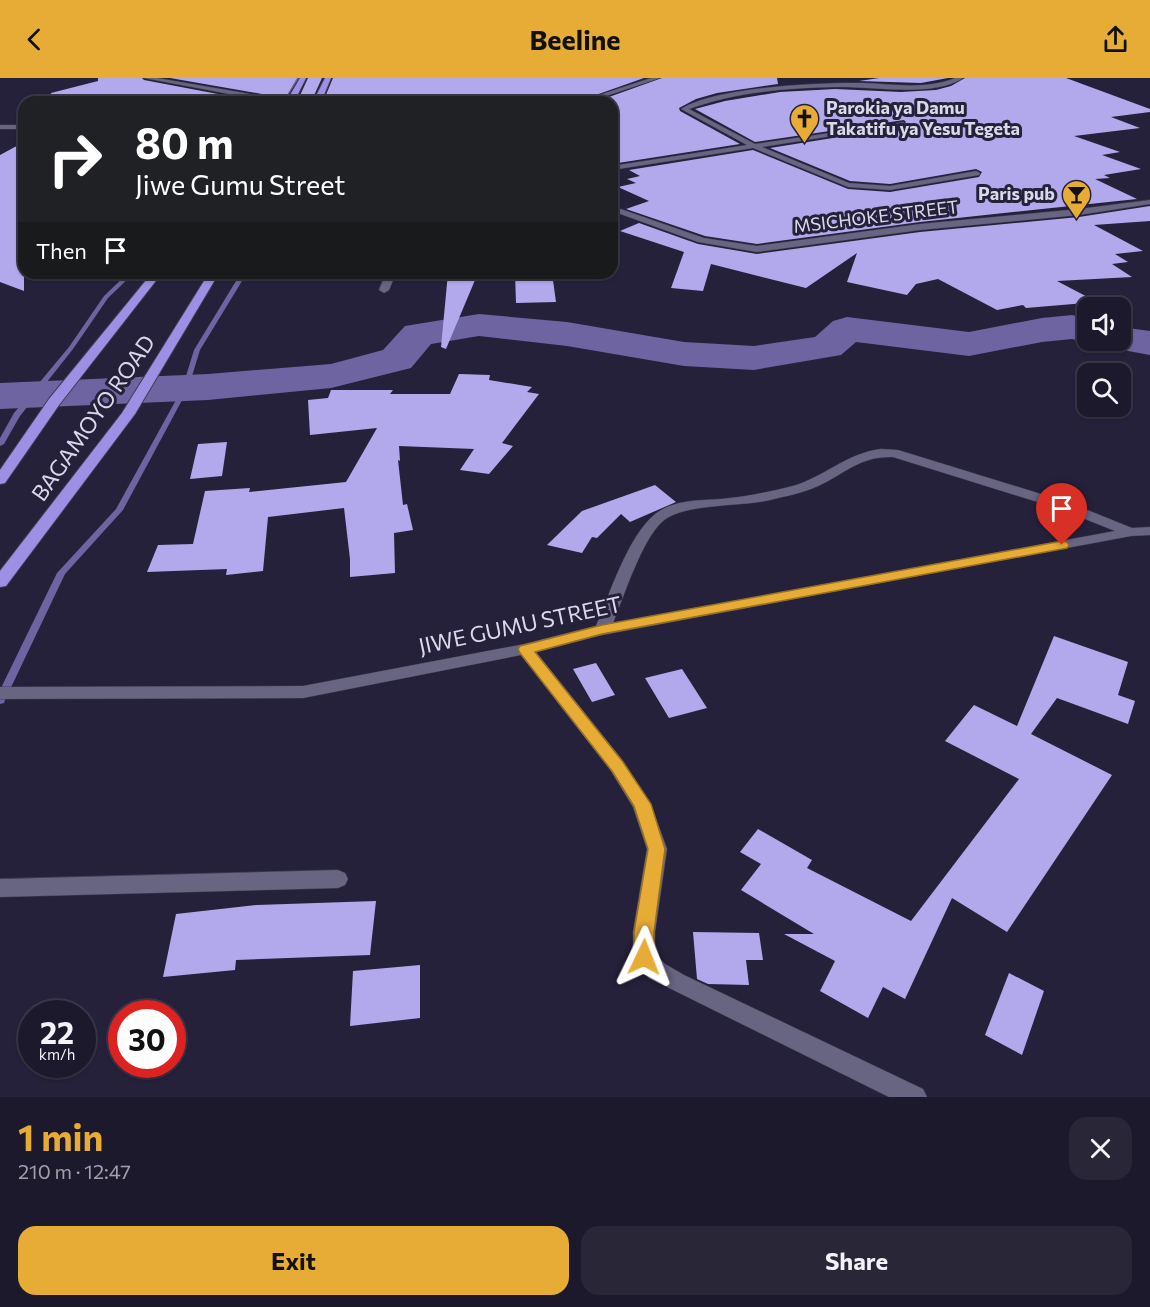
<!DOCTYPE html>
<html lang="en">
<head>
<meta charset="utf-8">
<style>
  body { margin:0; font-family:Commissioner,sans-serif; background:#292638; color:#f1f3f6; height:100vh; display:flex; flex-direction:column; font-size:22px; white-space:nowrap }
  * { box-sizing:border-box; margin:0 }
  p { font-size:20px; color:#a0a0a9 }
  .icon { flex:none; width:33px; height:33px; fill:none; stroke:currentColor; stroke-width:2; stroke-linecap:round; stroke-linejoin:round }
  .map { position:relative; height:1019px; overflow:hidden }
  .drawer { display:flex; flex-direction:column; background:#1c192c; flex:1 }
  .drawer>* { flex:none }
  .banner { position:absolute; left:18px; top:18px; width:600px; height:183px; border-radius:18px; box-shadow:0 2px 4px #0004,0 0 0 2px #3a3848; background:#202124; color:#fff; overflow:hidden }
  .fabs { position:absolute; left:1077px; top:219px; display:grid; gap:12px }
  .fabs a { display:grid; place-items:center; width:54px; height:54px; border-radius:12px; background:#1c192c; box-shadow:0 2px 4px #0004,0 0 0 2px #3a3848; font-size:30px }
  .speed { position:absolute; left:18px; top:922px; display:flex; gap:12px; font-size:30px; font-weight:700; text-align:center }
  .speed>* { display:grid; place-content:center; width:78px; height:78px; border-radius:50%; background:#1c192c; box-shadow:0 2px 4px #0004,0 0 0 2px #3a3848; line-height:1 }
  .speed small { font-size:15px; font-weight:400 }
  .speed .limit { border:9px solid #d22; background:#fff; color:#111 }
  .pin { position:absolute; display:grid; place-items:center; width:51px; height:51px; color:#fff; margin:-62px -26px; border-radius:50% 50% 50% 0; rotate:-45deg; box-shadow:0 0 6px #0007 }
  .pin .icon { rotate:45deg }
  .me { position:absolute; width:66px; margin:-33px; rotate:2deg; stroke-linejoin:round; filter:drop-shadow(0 0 4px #0008) }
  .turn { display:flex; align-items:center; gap:21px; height:126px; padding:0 18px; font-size:27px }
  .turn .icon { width:78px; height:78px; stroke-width:2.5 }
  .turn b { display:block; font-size:42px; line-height:51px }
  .then { display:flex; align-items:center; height:57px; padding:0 18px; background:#0003; gap:12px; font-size:22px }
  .round { display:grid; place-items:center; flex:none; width:63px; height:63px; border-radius:18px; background:#292638 }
  .head { display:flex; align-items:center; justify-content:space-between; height:102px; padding:0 18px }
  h1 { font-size:36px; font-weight:700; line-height:45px; color:#e7ac36 }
  .cta { display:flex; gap:12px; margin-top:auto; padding:12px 18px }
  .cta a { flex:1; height:69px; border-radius:18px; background:#e7ac36; color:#111; font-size:24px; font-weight:700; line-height:69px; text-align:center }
  .cta a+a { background:#292638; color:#f1f3f6 }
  header { display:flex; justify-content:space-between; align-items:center; height:78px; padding:0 18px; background:#e7ac36; color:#111; font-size:27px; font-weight:700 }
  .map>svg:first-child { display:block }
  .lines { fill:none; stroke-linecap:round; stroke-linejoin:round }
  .stream { fill:#6e64a2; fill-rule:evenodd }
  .river { fill:#6e64a2; fill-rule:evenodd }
  .building { fill:#b2a9ec }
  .minor-casing { stroke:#403c51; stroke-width:1 }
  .trunk-casing { stroke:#403c51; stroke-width:2 }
  .minor { fill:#686583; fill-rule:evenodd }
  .trunk { fill:#9d90e4; fill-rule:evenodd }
  .route { fill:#e7ac36; stroke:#967023; stroke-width:1.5 }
  .labels { text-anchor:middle; stroke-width:6; stroke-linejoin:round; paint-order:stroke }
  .far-poi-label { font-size:18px; font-weight:bold; fill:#dad9ea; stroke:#25213b; text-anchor:start }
  .far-street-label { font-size:18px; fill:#dad9ea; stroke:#25213b }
  .street-label { font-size:22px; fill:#dad9ea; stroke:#25213b }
</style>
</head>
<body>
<header><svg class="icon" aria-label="back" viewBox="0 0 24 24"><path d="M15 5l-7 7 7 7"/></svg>Beeline<svg class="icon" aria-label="share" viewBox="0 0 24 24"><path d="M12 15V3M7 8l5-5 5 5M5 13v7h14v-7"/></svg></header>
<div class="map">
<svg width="1150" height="1019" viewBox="0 0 1150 1019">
  <rect width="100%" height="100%" fill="#25213b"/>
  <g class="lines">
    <path class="stream" d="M295 0H299L287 19H285Z
      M128 195H134L108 220 73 271 20 338 4 366 0 368V360L14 335 69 269 104 218Z
      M231 195H237L242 203 200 272 188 311 123 432 65 496 5 622 4 625 0 626V612L57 495 116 431 182 311 194 272 236 203Z"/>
    <path class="river" d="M479 236 567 244 684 264 754 268 815 259 833 243 847 239 969 254 1042 240 1072 237 1088 241V262H1097L1088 265 1072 261 1042 264 969 278 856 264 841 277 754 292 684 288 567 268 479 258 431 266 411 290 331 310 208 322 0 331V305L208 296 331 286 383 272 405 248Z
      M1120 249 1150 253V277L1106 269 1101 262H1120Z"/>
  </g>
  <path class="building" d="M98 0H142L144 2 260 24H52L51 15 98 3Z
    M170 0H297L287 17 262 16Z
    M308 0H322L311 24H297Z
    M333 0H644L576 24H323Z
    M662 0H777L778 6 717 15 696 21 679 30 680 33 740 66 618 85 612 81V24H595Z
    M879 0H948L921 5 859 3Z
    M965 0H1066L1150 31V34L1111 39 1140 50 1074 58 1120 74 1102 77 1141 91 1104 97 1110 100 1095 101 1137 121 920 144 757 166 705 158 626 131 649 123 618 109 636 105 627 101 640 98 629 92 753 72 848 111 890 114 979 99 982 94 976 91 890 106 850 103 770 70 902 49 906 44 904 42 755 64 695 31 725 23 780 14 835 11 901 14 936 12 951 8Z
    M24 64V213L0 204V77Z
    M1150 128V143L1094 147 1143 173 1115 176 1128 184 1112 186 1132 199 1057 203 1097 224 1026 230 1023 227 997 232 938 201 916 206 907 217 847 204 857 175 806 210 711 186 703 213 671 210 684 174 620 153 639 145 698 166 757 176 920 154 1079 139Z
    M448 195H478L446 271 441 269Z
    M515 195H552L556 224 516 225Z
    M459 296 490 297 489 302 532 309 527 314 539 316 502 365 513 368 489 396 460 392 474 371 399 368 400 383 398 382 403 427 407 426 413 452 394 455 395 495 350 499V481L344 430 268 439 263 493 226 497 227 491 147 494 158 467 193 466 205 413 250 410 249 414 346 404 377 350 310 357 308 322 328 320 331 312H393L390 316H450Z
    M227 364 222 398 190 401 198 366Z
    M655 407 676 424 630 444 621 436 597 460 592 459 582 475 547 467 582 433Z
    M1054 558 1128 584 1118 617 1135 623 1128 646 1057 620 1031 656 1112 697 1007 854 952 820 905 921 883 909 868 940 820 913 835 883 784 856H814L741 812 761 786 740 774 758 751 812 782 807 790 911 843 1019 701 945 663 974 627 1017 648Z
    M596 585 615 617 592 624 573 591Z
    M682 591 707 630 669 640 645 600Z
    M376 823 370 877 236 882 235 892 163 899 176 836 257 827Z
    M693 854 759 855 763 882H746L749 907 708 906 697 901Z
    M420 887V940L350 948 353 893Z
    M1009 895 1044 913 1022 977 985 957Z"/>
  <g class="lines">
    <defs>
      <path id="minor" d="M144 0H157L262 18 296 20 262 22Z
        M651 0H660L588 24H578Z
        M955 0H963C933 20 871 8 835 9 787 10 735 14 689 31L755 66 904 44 902 47 762 69 849 105 890 108 976 93 980 95 979 97 890 112 848 109 753 70 612 92V88L747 67 681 31C715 9 821 4 863 5 893 6 927 12 955 0Z
        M0 47H24V51H0Z
        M1150 122V126L1079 137 920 152 757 174 698 164 612 133V128L704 160 757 168 920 146 1079 131Z
        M386 195H396L389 212 384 215 379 212Z
        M881 371 898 372 1070 425 1132 450 1150 449V457L1131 458 602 557 536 574 623 683 651 727 667 771 655 854V875L665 886 684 897 923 1011 927 1019H889L649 900 633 879V854L647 771 633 729 611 693 521 577 303 620 0 621V609L303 608 525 566 596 548C610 516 631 447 663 431 684 420 708 423 730 420 751 418 772 413 793 408 824 399 847 375 881 371ZM893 379 1060 431 1115 453 613 545C624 518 642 461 663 443 684 425 741 429 770 422 786 418 803 415 818 408 846 395 860 378 893 379Z
        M338 792 345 795 348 801 345 807 338 810 0 819V801Z"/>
      <path id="trunk" d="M300 0H306L294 24H286Z
        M325 0H331L321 24H313Z
        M152 195H162L59 327 5 405 0 406V392L49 321Z
        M209 195H219L135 336 6 508 0 509V493L122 335Z"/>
    </defs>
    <use href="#minor" class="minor-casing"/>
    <use href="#trunk" class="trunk-casing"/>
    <use href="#minor" class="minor"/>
    <use href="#trunk" class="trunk"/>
  </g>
  <path class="route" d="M1062 463 1067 464 1069 467 1067 470 602 556 535 574 623 684 651 726 665 771 654 854V879L651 885 644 888 637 885 634 879V854L648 771 634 728 612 693 520 575 518 571 520 568 602 547Z"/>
  <defs>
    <symbol id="church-pin" viewBox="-11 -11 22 30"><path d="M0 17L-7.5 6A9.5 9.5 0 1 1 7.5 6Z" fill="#e7ac36" stroke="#25213b"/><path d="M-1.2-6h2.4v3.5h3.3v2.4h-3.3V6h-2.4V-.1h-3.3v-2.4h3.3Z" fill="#111"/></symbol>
    <symbol id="bar-pin" viewBox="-11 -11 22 30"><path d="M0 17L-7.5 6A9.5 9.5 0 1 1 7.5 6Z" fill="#e7ac36" stroke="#25213b"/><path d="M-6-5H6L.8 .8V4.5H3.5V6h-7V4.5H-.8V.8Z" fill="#111"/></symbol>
  </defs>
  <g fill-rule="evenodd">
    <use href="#church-pin" x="788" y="24" width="33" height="45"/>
    <use href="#bar-pin" x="1060" y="100" width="33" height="45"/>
  </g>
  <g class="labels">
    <g class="far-poi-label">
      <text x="826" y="36">Parokia ya Damu<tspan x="826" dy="21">Takatifu ya Yesu Tegeta</tspan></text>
      <text x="1055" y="122" text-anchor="end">Paris pub</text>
    </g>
    <g class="far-street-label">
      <text transform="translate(876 139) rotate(-7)" y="6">MSICHOKE STREET</text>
    </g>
    <g class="street-label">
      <text transform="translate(93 340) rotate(-55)" y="8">BAGAMOYO ROAD</text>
      <text transform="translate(520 547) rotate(-12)" y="8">JIWE GUMU STREET</text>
    </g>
  </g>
</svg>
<div class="fabs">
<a><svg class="icon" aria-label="sound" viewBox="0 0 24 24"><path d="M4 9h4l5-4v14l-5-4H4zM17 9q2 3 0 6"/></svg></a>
<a><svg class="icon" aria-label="search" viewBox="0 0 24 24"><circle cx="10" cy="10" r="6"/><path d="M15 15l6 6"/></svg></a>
</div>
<div class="speed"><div>22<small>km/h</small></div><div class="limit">30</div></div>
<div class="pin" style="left:1062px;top:467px;background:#d93025"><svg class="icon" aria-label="arrive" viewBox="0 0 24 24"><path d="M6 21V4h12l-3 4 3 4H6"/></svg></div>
<svg class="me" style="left:644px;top:879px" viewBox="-20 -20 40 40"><path d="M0-17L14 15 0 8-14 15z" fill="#e7ac36" stroke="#fff" stroke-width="4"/></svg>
<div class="banner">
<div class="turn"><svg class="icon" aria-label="right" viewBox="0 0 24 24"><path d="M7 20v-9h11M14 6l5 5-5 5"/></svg><div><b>80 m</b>Jiwe Gumu Street</div></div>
<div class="then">Then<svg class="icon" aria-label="arrive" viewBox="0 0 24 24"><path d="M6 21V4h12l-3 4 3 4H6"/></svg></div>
</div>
</div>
<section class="drawer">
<div class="head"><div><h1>1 min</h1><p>210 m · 12:47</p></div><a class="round"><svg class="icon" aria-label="close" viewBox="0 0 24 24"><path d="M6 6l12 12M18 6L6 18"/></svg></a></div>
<div class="cta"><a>Exit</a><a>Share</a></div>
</section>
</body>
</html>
